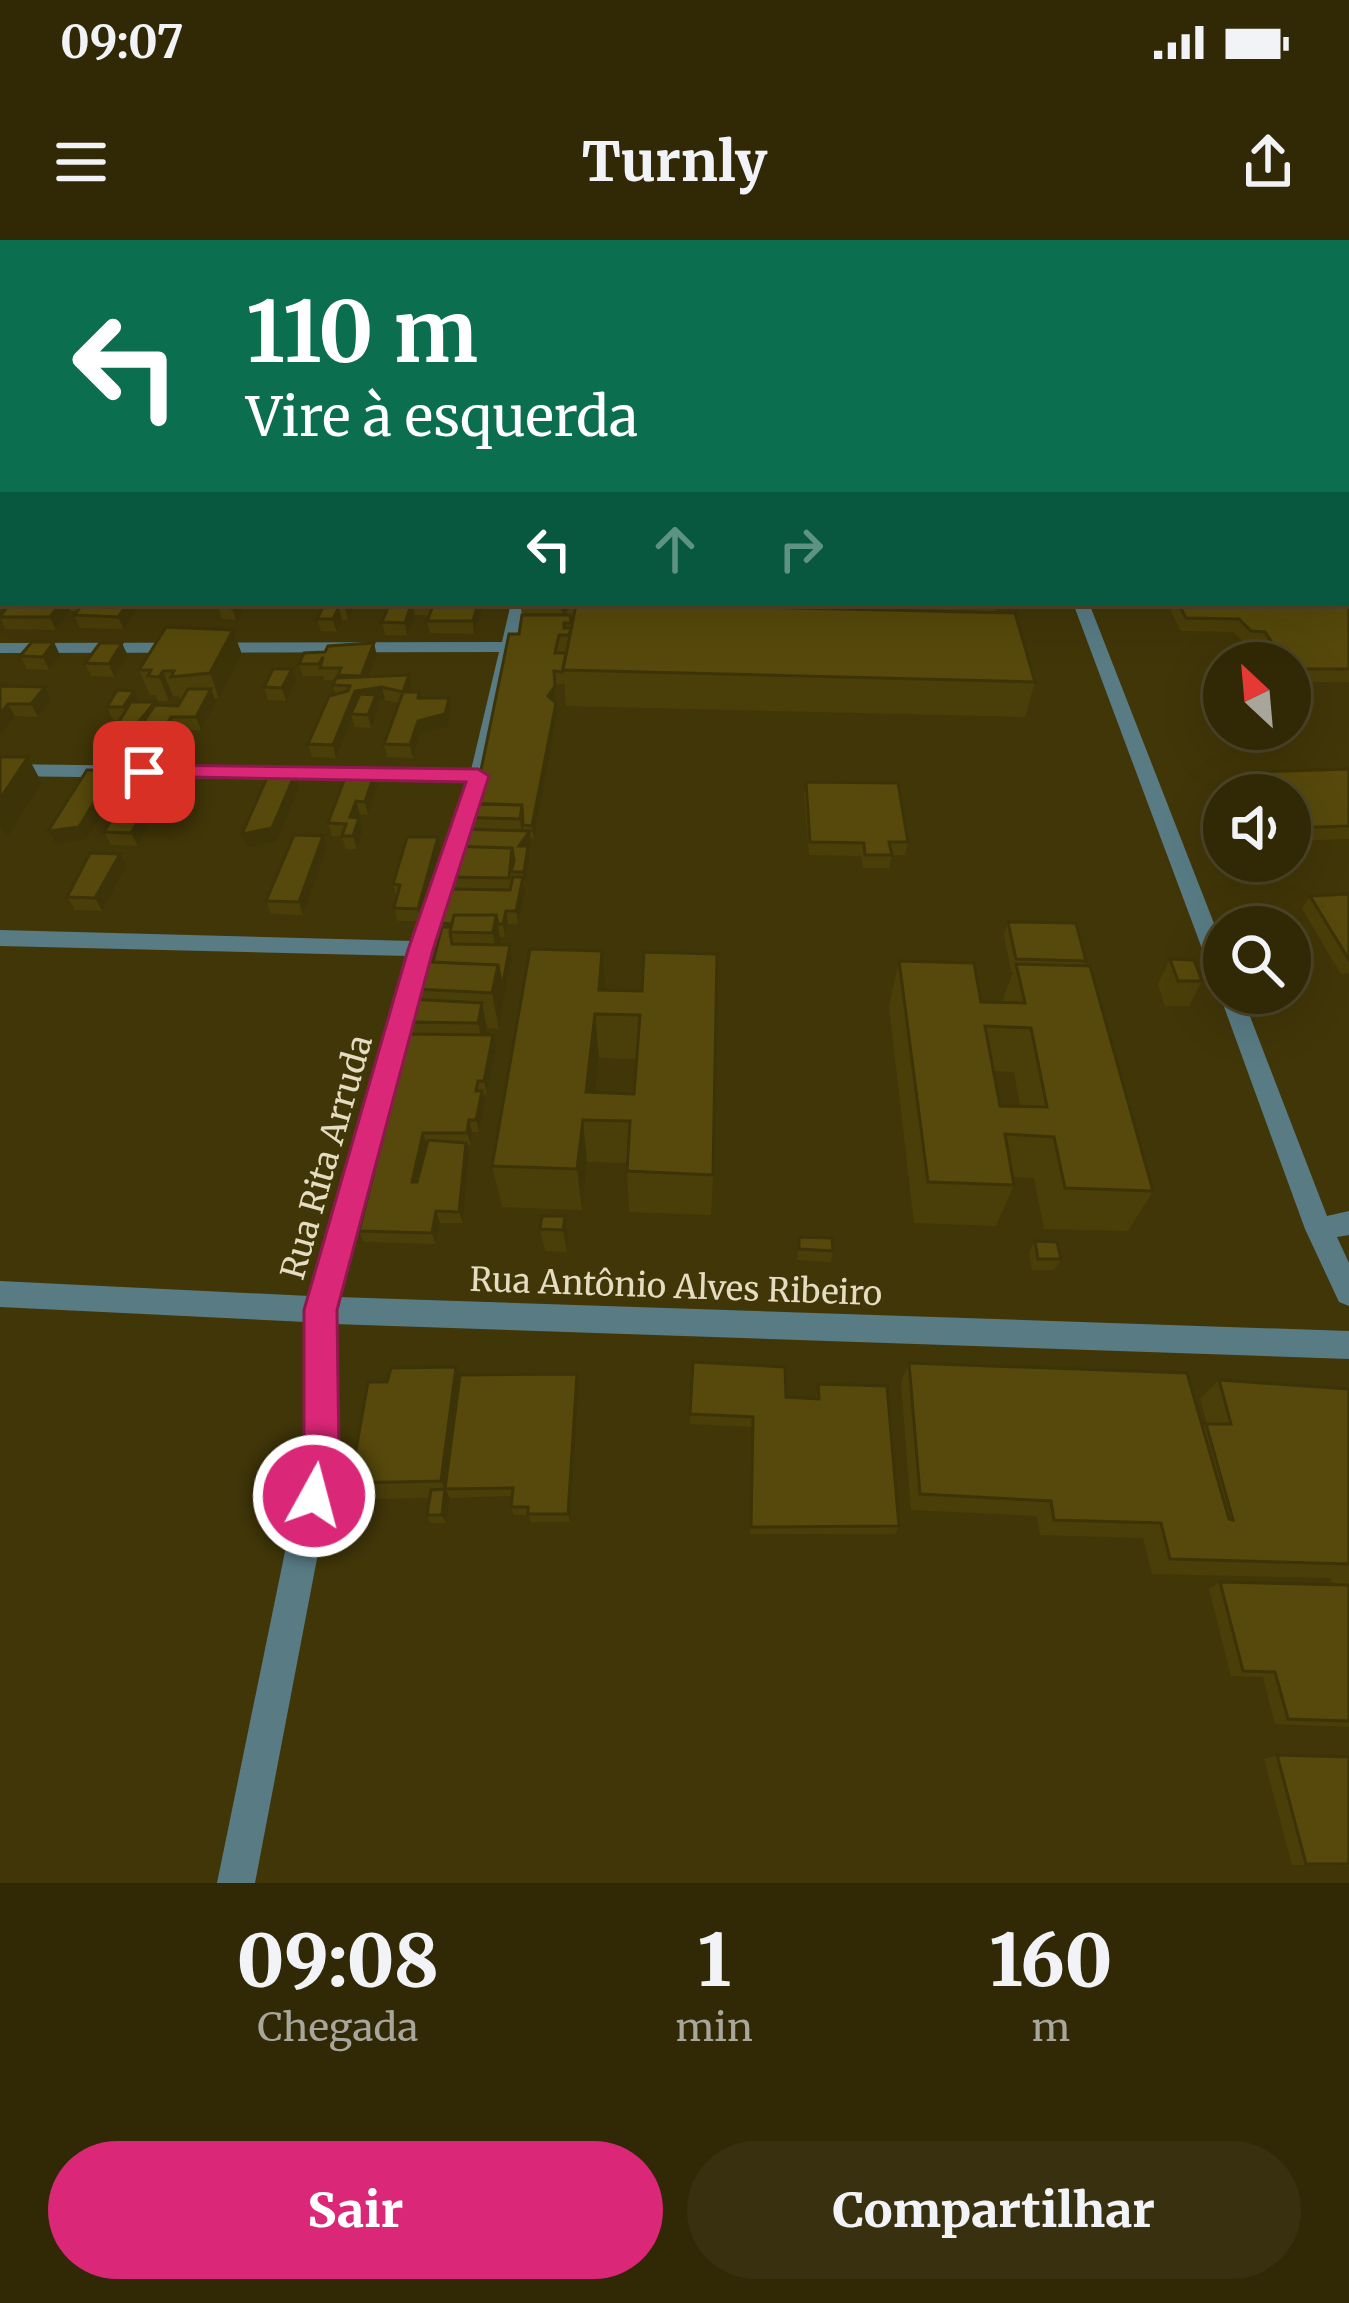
<!DOCTYPE html>
<html lang="pt">
<head>
<meta charset="utf-8">
<style>
  body { margin:0; font-family:Merriweather,serif; background:#393010; color:#f1f3f6; height:100vh; display:flex; flex-direction:column; font-size:45px; white-space:nowrap }
  * { box-sizing:border-box; margin:0 }
  p { font-size:39px; color:#a8a69b }
  .icon { flex:none; width:66px; height:66px; fill:none; stroke:currentColor; stroke-width:2; stroke-linecap:round; stroke-linejoin:round }
  .map { position:relative; height:1643px; overflow:hidden }
  .panel { display:flex; flex-direction:column; background:#312806; flex:1 }
  .panel>* { flex:none }
  .banner { position:absolute; left:0px; top:0px; width:1350px; height:366px; box-shadow:0 12px 48px #0002,0 0 0 3px #4c4428; background:#0b6e4f; color:#fff; overflow:hidden }
  .needle { width:78px; rotate:334deg }
  .tools { position:absolute; left:1203px; top:402px; display:grid; gap:24px }
  .tools a { display:grid; place-items:center; width:108px; height:108px; border-radius:50%; background:#312806; box-shadow:0 12px 48px #0002,0 0 0 3px #4c4428; font-size:60px }
  .pin { position:absolute; display:grid; place-items:center; width:102px; height:102px; color:#fff; margin:-51px; border-radius:24px; box-shadow:0 6px 18px #0006 }
  .me { position:absolute; width:132px; margin:-66px; rotate:7deg; stroke-linejoin:round; filter:drop-shadow(0 0 9px #0008) }
  .turn { display:flex; align-items:center; gap:42px; height:252px; padding:0 48px; font-size:54px }
  .turn .icon { width:156px; height:156px; stroke-width:2.5 }
  .turn b { display:block; font-size:84px; line-height:102px }
  .lanes { display:flex; align-items:center; height:114px; padding:0 48px; background:#0003; justify-content:center; gap:60px; direction:ltr }
  .lanes .off { opacity:.35 }
  .eta { display:flex; justify-content:space-evenly; align-items:center; height:204px; text-align:center }
  .eta b { font-size:72px; font-weight:800; line-height:84px }
  .cta { display:flex; gap:24px; margin-top:auto; padding:24px 48px }
  .cta a { flex:1; height:138px; border-radius:72px; background:#db2777; color:#fff; font-size:48px; font-weight:800; line-height:138px; text-align:center }
  .cta a+a { background:#393010; color:#f1f3f6 }
  .status { display:flex; justify-content:space-between; align-items:center; height:84px; padding:0 60px; background:#312806; direction:ltr }
  .status svg { height:33px; fill:currentColor }
  header { display:flex; justify-content:space-between; align-items:center; height:156px; padding:0 48px; background:#312806; font-size:54px; font-weight:800 }
  .map>svg:first-child { display:block }
  .lines { fill:none; stroke-linecap:round; stroke-linejoin:round }
  .minor { fill:#587b84; fill-rule:evenodd }
  .primary { fill:#73bfd1; fill-rule:evenodd }
  .wall { fill:#4b3f09; fill-rule:evenodd }
  .shaded-wall { fill:#3d3308 }
  .building { fill:#57490b; stroke:#3d3308; stroke-width:3; fill-rule:evenodd }
  .route { fill:#db2777; stroke:#8e194d; stroke-width:3 }
  .labels { text-anchor:middle; stroke-width:12; stroke-linejoin:round; paint-order:stroke }
  .street-label { font-size:33px; fill:#e5ddc1; stroke:#413608 }
</style>
</head>
<body>
<div class="status"><b>09:07</b><svg viewBox="0 0 49 12"><path d="M0 12V9h3v3zM5 12V6h3v6zM10 12V3h3v9zM15 12V0h3v12zM26 1h20v11H26zM47 4h2v5h-2z"/></svg></div>
<header><svg class="icon" aria-label="menu" viewBox="0 0 24 24"><path d="M4 6h16M4 12h16M4 18h16"/></svg>Turnly<svg class="icon" aria-label="share" viewBox="0 0 24 24"><path d="M12 15V3M7 8l5-5 5 5M5 13v7h14v-7"/></svg></header>
<div class="map">
<svg width="1349" height="1643" viewBox="0 0 1349 1643">
  <rect width="100%" height="100%" fill="#413608"/>
  <g class="lines">
    <path class="minor" d="M277 0H287V3H277Z
      M653 0H663L665 3H655Z
      M0 282H3V290H0Z
      M3 355V363H9L0 368Z
      M511 363H527L488 536 432 709 338 1057 1349 1091V1119L334 1084 337 1214 255 1643H217L305 1214 306 1082 0 1067V1041L310 1056 408 716 0 706V690L413 701 468 542 0 536V524L471 530 499 412 0 413V403L502 402Z
      M1073 363H1089L1224 709V746L1213 738Z
      M1224 746V753H1241L1327 976 1349 971V995L1337 997 1349 1023V1066L1339 1062 1305 989 1219 753Z"/>
    <path class="primary" d="M1127 0 1123 3H1067L1071 0Z
      M3 37V47L0 48V38Z"/>
  </g>
  <path class="wall" d="M0 0H260L261 3H3V29H0Z
    M676 0H750V3H678Z
    M762 0H830L794 3H764Z
    M0 145H3V274L0 273Z
    M1349 340V442H1290V423H1256L1253 418 1260 404H1245L1234 392 1181 391 1167 363H1347Z
    M10 363H142L124 389 80 388 74 375 77 371H70L56 390 5 389 0 375Z
    M220 363H240L243 371 236 380 222 379 218 366Z
    M325 363H356L348 380H342L337 392 321 391 317 379Z
    M413 363H438L437 366H455L456 363H484L474 394 430 393 427 381 429 375H415Z
    M520 363H998L996 372 1035 442 1025 477 566 466 564 440 563 444H555L556 458 554 461 557 476 534 599H531V604L528 608 530 619 518 684H508L505 697H500V704L510 705 512 717 499 789 487 788 486 794 493 795 496 807 487 854H483L485 863 479 892H472L471 905H466L469 915 463 983H440L436 1004 364 1002 359 991 382 899 379 892 385 871 382 862 405 794 402 782 404 773 397 748 433 722 441 689 440 683 446 659 441 637 454 606 459 589 456 577 474 564 519 394 522 375Z
    M414 378 407 395H385L382 382Z
    M233 390 242 415 219 458H214L216 462 201 490H177L163 514H113L107 501 120 480H113L107 467 139 462 178 466 181 460 179 456H173L169 461H158L156 455H150L139 430Z
    M60 415 49 430 27 429 20 416Z
    M128 416 114 437 91 436 85 423Z
    M377 416 369 437 412 448 410 452 421 458H449L451 471 448 487 420 494 413 518 387 517 384 504 399 463 385 460 378 461 379 467 371 488 355 487 352 478 336 518 312 517 308 504 336 454 333 445 335 440H324L323 436H303L299 424Z
    M296 442 286 461 268 460 264 447Z
    M0 446 51 460 38 477 15 476 0 496Z
    M1349 529V599L1290 601V555H1253L1246 545 1253 532Z
    M87 530 142 543 134 557H112L86 600 56 604 48 591Z
    M806 542 908 602 905 615H892L889 628H863L861 616 809 615 804 555Z
    M195 544 176 576 160 575 154 562Z
    M378 545 368 575 360 574 358 578 363 591 357 609H346L342 597 332 596 328 583Z
    M149 586 138 606 111 605 104 592Z
    M327 609 303 675 271 674 266 661Z
    M440 610 421 681H398L394 668 396 657 393 644Z
    M126 627 102 671 75 670 67 657Z
    M1349 654V733L1341 734 1302 669 1310 656Z
    M1008 682 1086 721 1084 725 1153 951 1128 991 1044 989 1034 938 1012 937 1014 945 996 986 914 983 889 766 899 721 981 762 1002 763 1013 732H1011L1004 695ZM993 831 1014 832 1020 866H1000Z
    M602 711 605 750 642 751 713 935 711 975 629 972 627 923 587 922 582 970 502 967 492 926ZM599 818 637 819 634 854 595 852Z
    M1170 719 1202 741 1189 766H1165L1158 744Z
    M565 976 568 998 567 1012 545 1011 540 989Z
    M799 997 833 1011 831 1022 797 1020Z
    M1035 1001 1061 1019 1054 1030H1032L1029 1013Z
    M693 1122 786 1157 816 1159 818 1144 899 1286 895 1294H750L752 1187 690 1184Z
    M909 1123 1202 1187 1207 1184 1200 1159 1219 1140 1349 1149V1487L1275 1484 1263 1437 1231 1436 1209 1349 1220 1342 1333 1345 1330 1338 1152 1334 1143 1298 1040 1295 1037 1276 911 1270 901 1142Z
    M577 1134 579 1144 570 1282H531L529 1275H514L511 1267 512 1256 450 1258 446 1283H431L427 1275 429 1258 362 1259 350 1243 387 1142 460 1136Z
    M1277 1515 1349 1517V1626L1292 1625 1264 1519Z"/>
  <path class="shaded-wall" d="M310 0H409L407 3H310Z
    M464 0H551V3H465Z
    M854 0H879V3H853Z
    M892 0H919L906 3H892Z
    M3 74V105L0 108V75Z
    M3 182V219H0V185Z
    M3 300V317L0 319V302Z
    M61 363H66L70 371 56 390 50 377Z
    M128 363H142L124 389 118 377Z
    M235 363H240L243 371 236 380 232 368Z
    M347 363H356L348 380 345 367Z
    M478 363H484L474 394 473 381Z
    M561 363H569L564 384 565 395Z
    M411 365 414 378 407 395 405 383Z
    M339 367 342 380 337 392 333 379Z
    M233 390 242 415 219 458 210 433Z
    M54 402 60 415 49 430 43 417Z
    M122 403 128 416 114 437 109 424Z
    M374 403 377 416 364 449 361 436Z
    M292 429 296 442 286 461 282 448Z
    M163 431 173 456 169 461 159 437Z
    M409 435 412 448 406 465 403 452Z
    M555 446 556 458 549 469 548 456Z
    M45 447 51 460 38 477 31 464Z
    M382 447 385 460 378 461 379 467 371 488 368 475 351 474 352 478 336 518 333 505 355 451Z
    M211 449 216 462 201 490 196 477Z
    M134 451 139 463 129 480 123 467Z
    M449 458 451 471 448 487 420 494 413 518 410 505 418 481Z
    M556 463 557 476 534 599 532 586Z
    M8 464 15 476 0 496V474Z
    M171 477 177 490 163 514 157 502Z
    M28 517 42 543 7 597 0 587V559Z
    M136 530 142 543 134 557 127 544Z
    M189 532 195 544 176 576 170 563Z
    M375 532 378 545 368 575 365 562Z
    M295 534 299 547 277 601 247 607 242 594Z
    M105 544 112 557 86 600 56 604 48 591Z
    M356 561 360 574 354 590 350 577Z
    M522 565 525 585H523L524 599 530 591 531 604 528 608 530 619 525 645 519 606 523 601 520 579Z
    M143 573 149 586 138 606 131 593Z
    M359 578 363 591 357 609 353 596Z
    M323 596 327 609 303 675 299 662Z
    M438 597 440 610 421 681 418 669Z
    M120 614 126 627 102 671 95 658Z
    M523 637 525 650 518 684 516 671Z
    M506 671 508 684 505 697 503 684Z
    M496 675 501 701 497 718 493 693Z
    M510 705 512 717 499 789 492 753 498 725Z
    M602 711 606 756 599 750Z
    M482 763 487 788 484 807 478 783Z
    M595 774 599 818 592 880 586 852Z
    M493 795 496 807 487 854 484 841Z
    M482 851 485 863 479 892 476 880Z
    M469 880 472 892 471 905 467 893Z
    M583 880 587 922 582 970 577 929Z
    M423 893 427 905 416 954 412 942Z
    M466 903 469 915 463 983 459 972Z
    M436 971 440 983 436 1004 432 993Z
    M565 976 568 998 567 1012 563 990Z
    M456 1127 464 1146 445 1249 441 1241Z
    M577 1134 579 1144 570 1282 568 1274Z
    M445 1249 450 1258 446 1283 442 1275Z"/>
  <path class="building" d="M205 0H255L253 3H203Z
    M1340 3H1347L1349 4V64L1347 63V3Z
    M1347 82H1349V144L1347 143Z
    M1347 207H1349V241L1347 238Z
    M3 224V252L0 253V225Z
    M1347 340H1349V429H1291L1290 423 1287 422H1269L1259 405 1274 406 1265 392 1251 391 1239 379 1186 378 1178 363H1347Z
    M10 363H61L50 377H0Z
    M84 363H128L118 377 74 375Z
    M220 363H235L232 368 218 366Z
    M325 363H347L345 367H339L333 379H317Z
    M456 363H478L473 381H427L433 366H455Z
    M569 363H703L702 366 1015 373 1035 442 563 430 576 365H569Z
    M389 365H411L405 383 382 382Z
    M522 375H570L571 383H564V388H571L569 395H559L555 413H566L562 432 554 431 555 446 548 456 556 463 532 586 523 585 522 565 474 564 509 394H519Z
    M166 387 233 390 210 433 171 437 174 431H163L159 437 148 436 151 430H139Z
    M32 402H54L43 417 20 416Z
    M100 403H122L109 424 85 423Z
    M374 403 361 436 338 435 341 428H320L323 417 319 424H299L304 413 325 412 328 406Z
    M273 429H292L282 448 264 447Z
    M409 435 403 452 382 447 355 451 333 505 308 504 329 456 348 451 350 446 333 445 336 438Z
    M0 446 45 447 31 464H8L0 474Z
    M188 449H211L196 477H171L157 502 107 501 131 462H155L137 484H142L155 465 178 466Z
    M117 450 134 451 123 467H107Z
    M403 452H419L418 458H449L445 474 418 481 410 505 384 504Z
    M360 454 376 455 368 475 351 474Z
    M0 517H28L0 559Z
    M1349 529V586L1290 588V555H1267L1253 532Z
    M87 530H136L127 544H105L79 587 48 591Z
    M171 531 189 532 170 563 154 562Z
    M347 532H375L365 562 356 561 350 577 359 578 353 596H342L346 584 328 583Z
    M269 533 295 534 272 588 242 594Z
    M806 542 898 543 908 602H889L892 615H865L864 603 810 602Z
    M460 563 522 565 520 579 456 577Z
    M115 573H143L131 593 104 592Z
    M459 589 530 591 519 606H528L524 632H511L514 621 512 608 454 606Z
    M294 595 323 596 299 662 266 661Z
    M407 597H438L418 669 394 668 400 645 393 644Z
    M448 606 512 608 509 638 441 637Z
    M90 613 120 614 95 658 67 657Z
    M513 637H523L516 671H506L503 684H498L496 675H454L452 684 440 683 448 649 510 650Z
    M1349 654V720L1310 656Z
    M454 675H496L493 693 450 692Z
    M1008 682 1076 683 1086 721 1016 719Z
    M442 687H451L450 692 452 704 510 705 502 748 498 725 433 722Z
    M530 709 602 711 599 750 642 751 644 712 717 714 713 935 627 931 630 881 583 880 577 929 492 926ZM595 774 640 775 634 854 586 852Z
    M1170 719 1194 720 1202 741H1178Z
    M406 721 498 725 492 753 397 748Z
    M899 721 974 723 981 762 1025 763 1016 724 1090 726 1153 951 1065 948 1054 897 1005 894 1014 945 928 942ZM985 786 1031 788 1047 867 1000 866Z
    M408 759 482 763 478 783 402 782Z
    M405 794 493 795 484 841H478L476 851H482L476 880H469L467 893H423L412 942H417L428 900 466 903 459 972 436 971 432 993 359 991 384 892H379L387 863 382 862Z
    M542 976H565L563 990 540 989Z
    M799 997 832 998 833 1011 799 1009Z
    M1035 1001 1057 1002 1061 1019H1038Z
    M693 1122 785 1127 786 1157 819 1159 818 1144 887 1146 899 1286 751 1287 753 1177 690 1174Z
    M909 1123 1187 1133 1229 1279 1233 1280 1206 1184H1231L1219 1140 1349 1149V1324L1170 1319 1161 1283 1054 1280 1051 1261 920 1254Z
    M456 1127 441 1241 350 1243 368 1142H387L391 1128Z
    M577 1134 568 1274H528V1267H511L513 1248 445 1249 460 1135Z
    M445 1249 442 1275H427L431 1250Z
    M1220 1342 1349 1345V1481L1288 1479 1275 1432 1243 1431Z
    M1277 1515 1349 1517V1624H1306Z"/>
  <path class="route" d="M144 525 478 529 489 536 433 710 337 1070 339 1214 326 1269 314 1274 301 1269 295 1256 304 1214V1070L408 710 466 542 136 536V527Z"/>
  <g class="labels">
    <g class="street-label">
      <text transform="translate(326 917) rotate(-74)" y="12">Rua Rita Arruda</text>
      <text transform="translate(676 1046) rotate(2)" y="12">Rua Antônio Alves Ribeiro</text>
    </g>
  </g>
</svg>
<div class="tools">
<a><svg class="needle" viewBox="-14 -14 28 28"><path d="M0-13l5 13h-10z" fill="#e53935"/><path d="M0 13l5-13h-10z" fill="#a8a69b"/></svg></a>
<a><svg class="icon" aria-label="sound" viewBox="0 0 24 24"><path d="M4 9h4l5-4v14l-5-4H4zM17 9q2 3 0 6"/></svg></a>
<a><svg class="icon" aria-label="search" viewBox="0 0 24 24"><circle cx="10" cy="10" r="6"/><path d="M15 15l6 6"/></svg></a>
</div>
<div class="pin" style="left:144px;top:532px;background:#d93025"><svg class="icon" aria-label="arrive" viewBox="0 0 24 24"><path d="M6 21V4h12l-3 4 3 4H6"/></svg></div>
<svg class="me" style="left:314px;top:1256px" viewBox="-20 -20 40 40"><circle r="17" fill="#db2777" stroke="#fff" stroke-width="3"/><path d="M0-11L8 9 0 5-8 9z" fill="#fff"/></svg>
<div class="banner">
<div class="turn"><svg class="icon" aria-label="left" viewBox="0 0 24 24"><path d="M17 20v-9H6M10 6l-5 5 5 5"/></svg><div><b>110 m</b>Vire à esquerda</div></div>
<div class="lanes"><svg class="icon" aria-label="left" viewBox="0 0 24 24"><path d="M17 20v-9H6M10 6l-5 5 5 5"/></svg><svg class="icon off" aria-label="ahead" viewBox="0 0 24 24"><path d="M12 20V5M6 11l6-6 6 6"/></svg><svg class="icon off" aria-label="right" viewBox="0 0 24 24"><path d="M7 20v-9h11M14 6l5 5-5 5"/></svg></div>
</div>
</div>
<section class="panel">
<div class="eta">
<div><b>09:08</b><p>Chegada</p></div>
<div><b>1</b><p>min</p></div>
<div><b>160</b><p>m</p></div>
</div>
<div class="cta"><a>Sair</a><a>Compartilhar</a></div>
</section>
</body>
</html>
